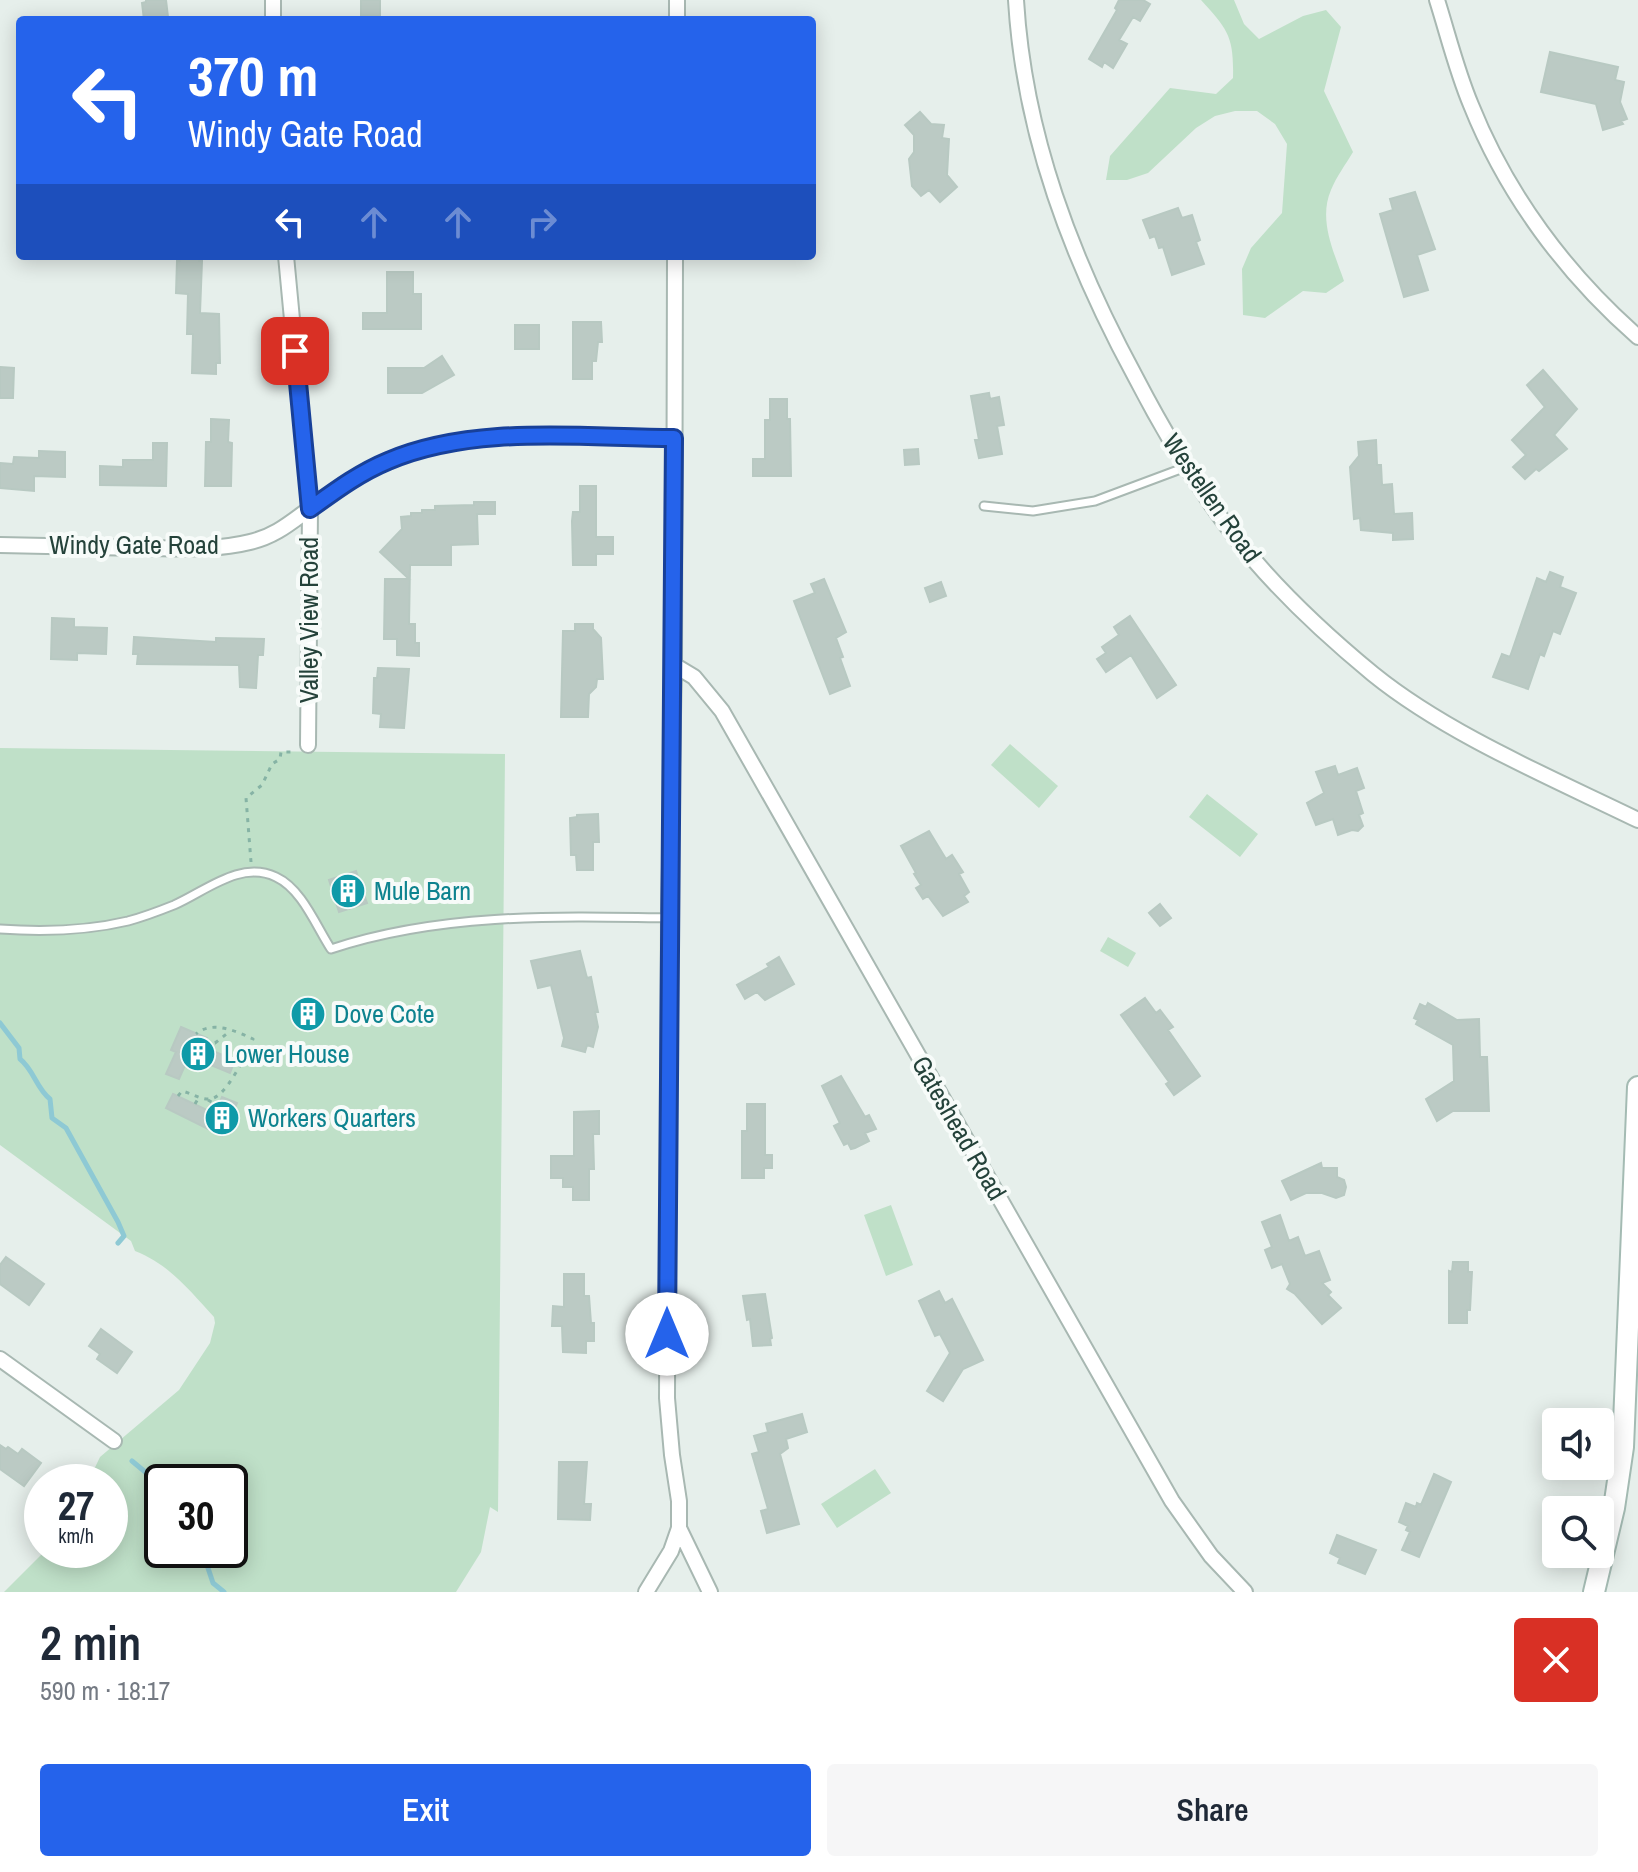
<!DOCTYPE html>
<html lang="en">
<head>
<meta charset="utf-8">
<style>
  body { margin:0; font-family:"Archivo Narrow",sans-serif; background:#f6f6f7; color:#1f2937; height:100vh; display:flex; flex-direction:column; font-size:30px; white-space:nowrap }
  * { box-sizing:border-box; margin:0 }
  p { font-size:26px; color:#747a83 }
  .icon { flex:none; width:44px; height:44px; fill:none; stroke:currentColor; stroke-width:2; stroke-linecap:round; stroke-linejoin:round }
  .map { position:relative; height:1592px; overflow:hidden }
  .sheet { display:flex; flex-direction:column; background:#fff; flex:1 }
  .sheet>* { flex:none }
  .top-card { position:absolute; left:16px; top:16px; width:800px; height:244px; border-radius:8px; box-shadow:0 4px 20px #0003; background:#2563eb; color:#fff; overflow:hidden }
  .fabs { position:absolute; left:1542px; top:1408px; display:grid; gap:16px }
  .fabs a { display:grid; place-items:center; width:72px; height:72px; border-radius:8px; background:#fff; box-shadow:0 4px 20px #0003; font-size:40px }
  .speed { position:absolute; left:24px; top:1464px; display:flex; gap:16px; font-size:40px; font-weight:700; text-align:center }
  .speed>* { display:grid; place-content:center; width:104px; height:104px; border-radius:50%; background:#fff; box-shadow:0 4px 20px #0003; line-height:1 }
  .speed small { font-size:20px; font-weight:400 }
  .speed .limit { border:4px solid #111; border-radius:12px; background:#fff; color:#111 }
  .pin { position:absolute; display:grid; place-items:center; width:68px; height:68px; color:#fff; margin:-34px; border-radius:16px; box-shadow:0 4px 12px #0006 }
  .me { position:absolute; width:88px; margin:-44px; rotate:0deg; stroke-linejoin:round; filter:drop-shadow(0 0 6px #0008) }
  .turn { display:flex; align-items:center; gap:28px; height:168px; padding:0 40px; font-size:36px }
  .turn .icon { width:104px; height:104px; stroke-width:2.5 }
  .turn b { display:block; font-size:56px; line-height:68px }
  .lanes { display:flex; align-items:center; height:76px; padding:0 40px; background:#0003; justify-content:center; gap:40px; direction:ltr }
  .lanes .off { opacity:.35 }
  .round { display:grid; place-items:center; flex:none; width:84px; height:84px; border-radius:8px; background:#f6f6f7 }
  .overview { display:flex; align-items:center; justify-content:space-between; height:136px; padding:0 40px }
  h1 { font-size:48px; font-weight:600; line-height:60px }
  .cta { display:flex; gap:16px; margin-top:auto; padding:16px 40px }
  .cta a { flex:1; height:92px; border-radius:8px; background:#2563eb; color:#fff; font-size:32px; font-weight:600; line-height:92px; text-align:center }
  .cta a+a { background:#f6f6f7; color:#1f2937 }
  .map>svg:first-child { display:block }
  .green { fill:#bfe0c8; fill-rule:evenodd }
  .lines { fill:none; stroke-linecap:round; stroke-linejoin:round }
  .stream { stroke:#8ec9d4; stroke-width:5 }
  .building { fill:#bbcac4; stroke:#b8c9c2; stroke-width:2 }
  .lane-casing { stroke:#a8b8b2; stroke-width:11 }
  .street-casing { stroke:#a8b8b2; stroke-width:18 }
  .secondary-casing { stroke:#a4bbb3; stroke-width:24 }
  .path { stroke:#86b3a5; stroke-width:3; stroke-dasharray:4 6; stroke-linecap:butt }
  .lane { stroke:#fff; stroke-width:7 }
  .street { stroke:#fff; stroke-width:14 }
  .secondary { stroke:#fff; stroke-width:20 }
  .route-casing { stroke:#184099; stroke-width:20 }
  .route { stroke:#2563eb; stroke-width:14 }
  .labels { text-anchor:middle; stroke-width:8; stroke-linejoin:round; paint-order:stroke }
  .street-label { font-size:26px; fill:#24423a; stroke:#f7fbf9 }
  .culture-label { font-size:26px; fill:#0d838f; stroke:#f7fbf9; text-anchor:start }
</style>
</head>
<body>
<div class="map">
<svg width="1638" height="1592" viewBox="0 0 1638 1592">
  <rect width="100%" height="100%" fill="#e6efeb"/>
  <path class="green" d="M1201 0H1234L1244 24 1259 39 1303 16 1326 10 1341 27 1324 91 1353 152C1346 164 1336 177 1331 190 1318 220 1334 252 1344 281L1326 293 1303 291 1265 318 1243 315 1242 269 1251 248 1282 213 1287 144 1275 124 1257 111H1235L1215 116 1196 128 1148 173 1127 180H1106L1110 156 1170 88 1216 94 1233 78C1234 36 1228 30 1201 0Z
    M1010 744 1058 786 1039 808 991 765Z
    M0 748 505 754 498 1512 490 1507 481 1552 456 1592H4L46 1550H110V1482H88L100 1457 179 1390 210 1343 215 1323 214 1317C190 1291 169 1264 135 1251L131 1241 0 1145ZM162 1482H230V1550H162Z
    M1207 794 1258 834 1240 857 1189 817Z
    M1108 937 1136 953 1128 967 1100 951Z
    M891 1205 913 1265 886 1276 864 1215Z
    M875 1469 891 1493 837 1528 821 1504Z"/>
  <g class="lines">
    <path class="stream" d="M0 1023 19 1048 20 1059C34 1070 36 1088 50 1099L52 1118 66 1128 118 1222 124 1236 118 1243
      M132 1461 162 1486
      M202 1550 213 1583 224 1592"/>
  </g>
  <path class="building" d="M146 0H166L168 17 144 20 142 3 146 2Z
    M361 0H380V16L361 15Z
    M1119 0H1143L1150 4 1140 21 1133 17 1119 40 1127 44 1113 68 1104 62 1102 67 1089 59 1117 10 1115 8Z
    M1550 52 1618 67 1615 80 1624 82 1620 102 1627 119 1621 121 1623 124 1603 130 1596 104 1541 92Z
    M920 112 931 124 944 125 942 138 949 139 947 175 957 187 940 202 929 190 921 196 912 186 909 159 914 152V135L905 125Z
    M1415 192 1435 249 1417 255 1428 290 1404 297 1380 214 1393 210 1390 199Z
    M1178 208 1182 218 1192 215 1200 240 1196 242 1204 264 1172 275 1163 247 1159 248 1155 236 1150 238 1143 220Z
    M180 256H199V261H202L200 313 219 314 220 363H216V374L192 373 193 334H187L188 294 176 293 177 261H180Z
    M387 272H413V294H421V329H363V313H387Z
    M573 322H601L602 342H598L596 361H592V379H573Z
    M515 325H539V349H515Z
    M442 356 454 375 422 393H388V368H424Z
    M0 367 14 368 13 398H0Z
    M1543 370 1577 409 1554 435 1567 449 1539 471 1536 469 1525 479 1513 467 1526 455 1512 440 1545 407 1527 385Z
    M989 393 990 399 999 397 1004 425 997 426 1002 454 979 458 975 440H979L971 396Z
    M770 399H787V419H790L791 476H753V459H765V420H770Z
    M211 419 229 420 228 442 232 443 231 486H205L206 442H211Z
    M1376 440 1377 465H1381L1382 485 1392 484 1394 514 1412 513 1413 539 1393 540V533L1361 530 1360 518 1354 519 1350 467 1359 456 1358 442Z
    M153 443H167L166 486 100 485V466L123 467V460H153Z
    M918 449 919 464 905 465 904 450Z
    M39 451 65 452V477L34 476V491L0 488V463L13 464 14 457 39 458Z
    M580 486H596V537H613V554H596V565H573L572 521 573 512H580Z
    M474 502H495V514H477L478 544 451 545V565H410L409 624H415V643H419V656L397 655V639H384L385 579H409L380 552 402 529 401 517 411 516V513H422V510H435V506L474 505Z
    M1550 572 1563 577 1560 587 1576 593 1560 634 1553 631 1544 656 1540 654 1528 689 1493 677 1502 654 1510 657 1537 578 1546 582Z
    M824 579 846 632 836 638 843 657 840 658 850 686 830 694 794 601 815 593 811 584Z
    M941 582 946 596 930 602 925 588Z
    M1130 616 1176 685 1157 698 1131 655 1106 672 1097 659 1106 653 1102 647 1119 635 1114 627Z
    M52 618 74 619V627L107 628 106 654 77 653V660L51 659Z
    M575 624H593V629L601 638 603 679H597L596 687 589 694 588 717H561L563 631H575Z
    M134 637 216 642V638L264 639 263 655H258L256 688 240 687 239 665 137 664 138 654H133Z
    M378 668 409 669 404 728 380 727 381 714 373 713 374 678H377Z
    M1335 766 1338 775 1357 768 1364 788 1356 791 1363 813 1359 815 1363 826 1358 831 1352 830 1338 835 1333 819 1316 825 1307 803 1324 793 1316 772Z
    M598 814 599 842H593V870H577L576 855H571L570 818 577 817V815Z
    M929 831 946 859 952 855 963 872 959 874 969 892 964 896 968 902 943 916 928 896 923 899 916 888 921 885 914 874 916 873 901 846Z
    M356 871 367 903 339 912 329 880Z
    M1160 904 1171 918 1160 926 1149 913Z
    M580 951 587 978 591 977 598 1012H595L598 1027 593 1047 587 1045 585 1052 562 1046 564 1038 551 985 538 988 531 961Z
    M779 957 794 984 765 1000 757 992 745 999 737 985 769 967 767 964Z
    M1145 998 1156 1013 1160 1010 1173 1027 1168 1030 1200 1076 1174 1095 1166 1084 1169 1082 1121 1015Z
    M306 1001 319 1008 311 1025 297 1018Z
    M1428 1003 1457 1020 1479 1019 1480 1057H1487L1489 1111H1453L1437 1121 1426 1099 1454 1081 1453 1045 1416 1024 1418 1020 1414 1018 1420 1004 1426 1007Z
    M181 1027 207 1038 203 1047 235 1060 230 1073 189 1056 179 1079 166 1074 176 1052 171 1050Z
    M841 1076 865 1117 869 1115 876 1129 865 1133 869 1141 855 1148 851 1149 848 1143 844 1145 834 1126 840 1123 822 1086Z
    M173 1094 215 1114 222 1097 237 1103 222 1136 166 1108Z
    M747 1104H765V1155H772V1168H764V1178H742V1131H747Z
    M599 1111V1134H593L594 1169H589V1200H573V1187H563V1178H551V1156H574V1112Z
    M1321 1163 1322 1168H1337V1177L1344 1180 1346 1187 1344 1195 1336 1198 1322 1193H1306L1291 1200 1282 1181Z
    M1280 1215 1289 1241 1298 1237 1305 1256 1319 1251 1330 1280 1322 1283 1331 1292 1328 1295 1341 1308 1322 1324 1295 1294 1287 1289 1290 1284 1282 1264 1272 1268 1265 1250 1272 1247 1262 1222Z
    M6 1257 44 1284 29 1305 0 1284V1265Z
    M1453 1262H1468V1272H1472L1470 1310H1467V1323H1449V1271L1452 1272Z
    M564 1274H584V1296H589L591 1323H594V1341H586V1353L563 1352 562 1326H552L553 1306 564 1307Z
    M939 1291 945 1303 952 1299 983 1360 963 1369 943 1401 927 1391 950 1353 940 1334 935 1336 919 1301Z
    M765 1294 772 1338 770 1339 771 1345 753 1346 750 1319 747 1320 743 1296Z
    M101 1329 132 1352 117 1373 97 1359 100 1354 89 1346Z
    M802 1414 807 1432 786 1439 788 1448 780 1454 799 1524 767 1533 761 1511 768 1509 752 1454 759 1452 754 1436 768 1432 766 1424Z
    M0 1445 6 1449 8 1447 18 1454 22 1449 41 1463 24 1486 0 1469Z
    M559 1462H587L584 1504H591L590 1520 558 1519Z
    M1434 1474 1451 1482 1419 1557 1402 1550 1410 1532 1406 1530 1408 1526 1399 1522 1406 1503 1416 1507 1417 1503 1421 1505Z
    M1337 1535 1376 1550 1365 1574 1338 1563 1340 1558 1330 1553Z"/>
  <g class="lines">
    <defs>
      <path id="lane" d="M984 506 1033 511 1095 501 1186 467
        M0 929C43 932 86 931 128 921 143 917 159 911 174 905 206 891 240 860 276 877 302 889 316 926 331 949 439 913 557 916 669 918"/>
      <path id="street" d="M273 0V20
        M1016 0C1024 135 1072 260 1136 378 1164 432 1195 484 1232 533 1272 585 1322 632 1373 674 1447 734 1552 778 1638 820
        M1437 0C1448 35 1457 72 1471 105 1507 195 1566 274 1638 337
        M677 20V0
        M286 256 310 509 308 745
        M0 545C47 546 93 547 140 548 176 548 214 551 250 542 276 536 291 522 312 507 337 489 362 471 390 460 479 424 580 437 674 438
        M674 665 694 677 722 711 1172 1501 1211 1556 1245 1592
        M0 1359 114 1441
        M679 1528 710 1592
        M646 1592 671 1551 679 1528V1501L672 1455 667 1398 669 918 674 665 675 256"/>
      <path id="secondary" d="M1594 1592 1614 1508 1623 1447 1638 1087"/>
    </defs>
    <use href="#lane" class="lane-casing"/>
    <use href="#street" class="street-casing"/>
    <use href="#secondary" class="secondary-casing"/>
    <path class="path" d="M251 862 246 798 262 785 272 764 280 759 281 752H296
      M205 1042 215 1043 229 1032
      M178 1096 182 1091C191 1093 199 1099 208 1099 225 1101 246 1054 253 1039 236 1031 212 1020 196 1034
      M208 1100 218 1106
      M195 1104 199 1097"/>
    <use href="#lane" class="lane"/>
    <use href="#street" class="street"/>
    <use href="#secondary" class="secondary"/>
  </g>
  <g class="lines">
    <defs>
      <path id="route" d="M295 351 310 509C335 491 359 473 388 461 475 424 582 438 674 438L667 1334"/>
    </defs>
    <use href="#route" class="route-casing"/>
    <use href="#route" class="route"/>
  </g>
  <defs>
    <symbol id="building-disc" viewBox="-11 -11 22 22"><circle r="9.5" fill="#0f9aa8" stroke="#f7fbf9"/><path d="M-4-6H4V6H1V3H-1V6H-4ZM-2.5-4.3h1.7v1.8h-1.7ZM.8-4.3h1.7v1.8H.8ZM-2.5-1h1.7V.8h-1.7ZM.8-1h1.7V.8H.8Z" fill="#fff"/></symbol>
  </defs>
  <g fill-rule="evenodd">
    <use href="#building-disc" x="328" y="871" width="40" height="40"/>
    <use href="#building-disc" x="288" y="994" width="40" height="40"/>
    <use href="#building-disc" x="178" y="1034" width="40" height="40"/>
    <use href="#building-disc" x="202" y="1098" width="40" height="40"/>
  </g>
  <g class="labels">
    <g class="street-label">
      <text transform="translate(1212 498) rotate(55)" y="9">Westellen Road</text>
      <text x="134" y="554">Windy Gate Road</text>
      <text transform="translate(309 620) rotate(-90)" y="9">Valley View Road</text>
      <text transform="translate(959 1128) rotate(60)" y="9">Gateshead Road</text>
    </g>
    <g class="culture-label">
      <text x="374" y="900">Mule Barn</text>
      <text x="334" y="1023">Dove Cote</text>
      <text x="224" y="1063">Lower House</text>
      <text x="248" y="1127">Workers Quarters</text>
    </g>
  </g>
</svg>
<div class="fabs">
<a><svg class="icon" aria-label="sound" viewBox="0 0 24 24"><path d="M4 9h4l5-4v14l-5-4H4zM17 9q2 3 0 6"/></svg></a>
<a><svg class="icon" aria-label="search" viewBox="0 0 24 24"><circle cx="10" cy="10" r="6"/><path d="M15 15l6 6"/></svg></a>
</div>
<div class="speed"><div>27<small>km/h</small></div><div class="limit">30</div></div>
<div class="pin" style="left:295px;top:351px;background:#d93025"><svg class="icon" aria-label="arrive" viewBox="0 0 24 24"><path d="M6 21V4h12l-3 4 3 4H6"/></svg></div>
<svg class="me" style="left:667px;top:1334px" viewBox="-20 -20 40 40"><circle r="19" fill="#fff"/><path d="M0-13L10 11 0 6-10 11z" fill="#2563eb"/></svg>
<div class="top-card">
<div class="turn"><svg class="icon" aria-label="left" viewBox="0 0 24 24"><path d="M17 20v-9H6M10 6l-5 5 5 5"/></svg><div><b>370 m</b>Windy Gate Road</div></div>
<div class="lanes"><svg class="icon" aria-label="left" viewBox="0 0 24 24"><path d="M17 20v-9H6M10 6l-5 5 5 5"/></svg><svg class="icon off" aria-label="ahead" viewBox="0 0 24 24"><path d="M12 20V5M6 11l6-6 6 6"/></svg><svg class="icon off" aria-label="ahead" viewBox="0 0 24 24"><path d="M12 20V5M6 11l6-6 6 6"/></svg><svg class="icon off" aria-label="right" viewBox="0 0 24 24"><path d="M7 20v-9h11M14 6l5 5-5 5"/></svg></div>
</div>
</div>
<section class="sheet">
<div class="overview"><div><h1>2 min</h1><p>590 m · 18:17</p></div><a class="round" style="background:#d93025;color:#fff"><svg class="icon" aria-label="close" viewBox="0 0 24 24"><path d="M6 6l12 12M18 6L6 18"/></svg></a></div>
<div class="cta"><a>Exit</a><a>Share</a></div>
</section>
</body>
</html>
